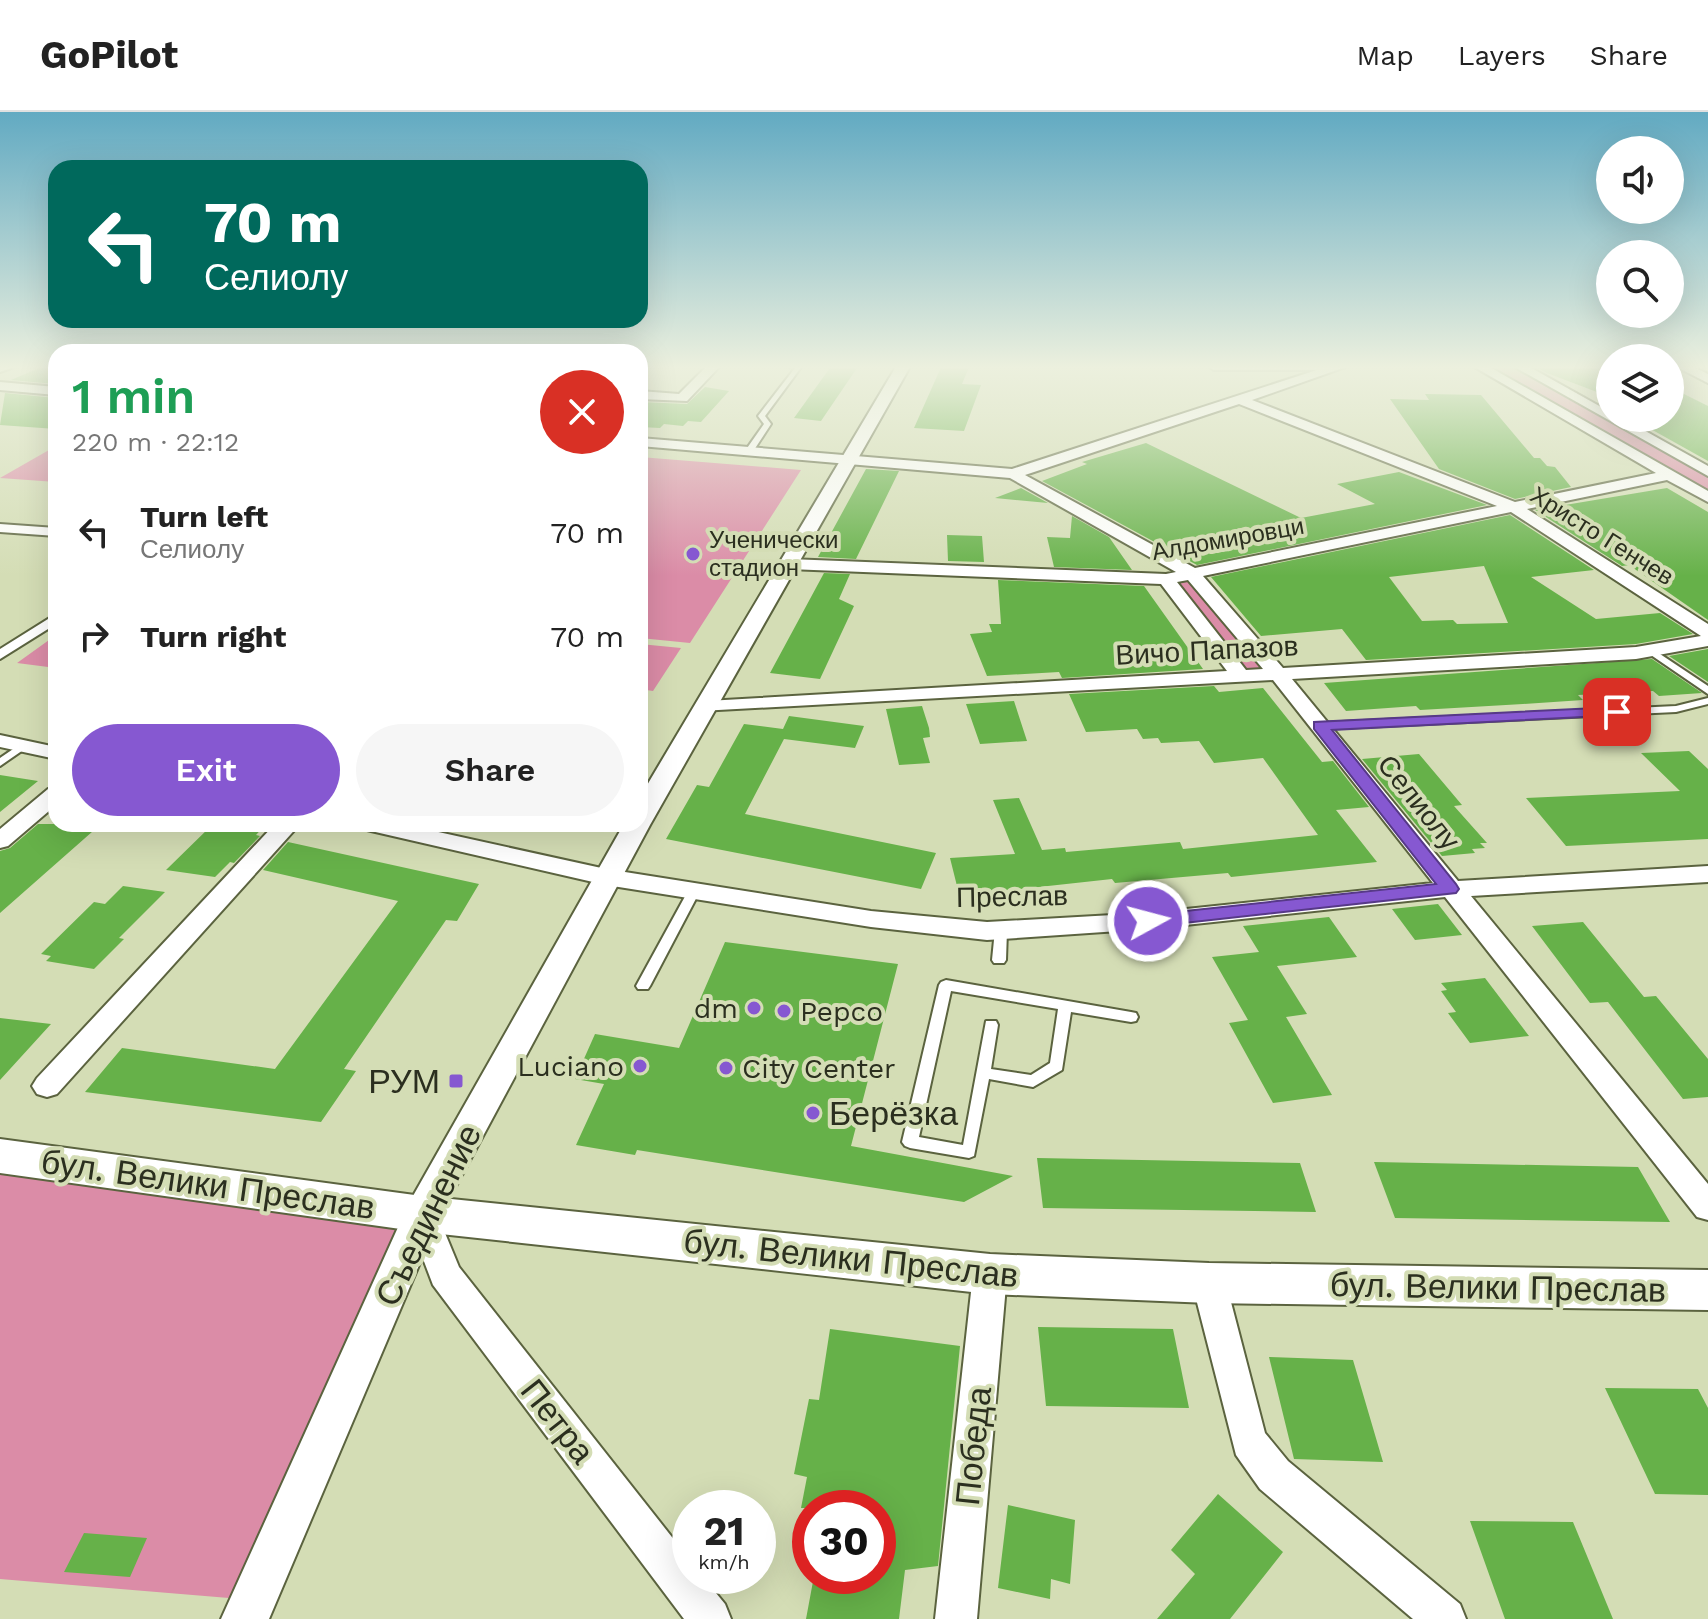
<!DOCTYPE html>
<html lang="en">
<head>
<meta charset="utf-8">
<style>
  body { margin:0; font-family:"Work Sans",sans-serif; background:#f6f6f6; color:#222; height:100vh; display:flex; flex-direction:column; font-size:30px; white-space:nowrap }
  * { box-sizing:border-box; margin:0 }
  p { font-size:26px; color:#767676 }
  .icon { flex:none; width:44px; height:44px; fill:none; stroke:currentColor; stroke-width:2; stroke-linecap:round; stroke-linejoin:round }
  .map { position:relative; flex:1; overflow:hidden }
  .panel { position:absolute; left:48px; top:232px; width:600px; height:488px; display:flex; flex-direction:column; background:#fff; border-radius:24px; box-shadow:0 8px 32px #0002 }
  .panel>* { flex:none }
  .banner { position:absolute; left:48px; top:48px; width:600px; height:168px; border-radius:24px; box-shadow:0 8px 32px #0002; background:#00695c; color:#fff; overflow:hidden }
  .buttons { position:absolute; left:1596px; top:24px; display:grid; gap:16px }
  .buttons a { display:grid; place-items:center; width:88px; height:88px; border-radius:50%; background:#fff; box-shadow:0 8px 32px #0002; font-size:40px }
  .speed { position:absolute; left:672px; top:1378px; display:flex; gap:16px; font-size:40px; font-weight:700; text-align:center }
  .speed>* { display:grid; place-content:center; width:104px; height:104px; border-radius:50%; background:#fff; box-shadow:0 8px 32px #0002; line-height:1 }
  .speed small { font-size:20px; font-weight:400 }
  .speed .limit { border:12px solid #d22; background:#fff; color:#111 }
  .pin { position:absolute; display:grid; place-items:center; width:68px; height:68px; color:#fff; margin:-34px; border-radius:16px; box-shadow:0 4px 12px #0006 }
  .me { position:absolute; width:88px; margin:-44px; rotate:83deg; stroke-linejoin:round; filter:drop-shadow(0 0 6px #0008) }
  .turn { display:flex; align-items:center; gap:28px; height:168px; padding:0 24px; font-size:36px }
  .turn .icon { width:104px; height:104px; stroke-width:2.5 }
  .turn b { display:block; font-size:56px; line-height:68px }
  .round { display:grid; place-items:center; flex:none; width:84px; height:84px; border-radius:42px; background:#f6f6f6 }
  .head { display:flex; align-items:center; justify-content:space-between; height:136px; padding:0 24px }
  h1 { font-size:48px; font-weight:600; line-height:60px; color:#1e9e55 }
  .button { display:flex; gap:16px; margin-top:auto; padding:16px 24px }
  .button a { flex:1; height:92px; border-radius:48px; background:#8658d1; color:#fff; font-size:32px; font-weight:600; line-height:92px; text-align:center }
  .button a+a { background:#f6f6f6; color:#222 }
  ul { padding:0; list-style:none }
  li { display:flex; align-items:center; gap:24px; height:104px; padding:0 24px }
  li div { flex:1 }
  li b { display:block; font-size:30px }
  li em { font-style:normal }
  header { display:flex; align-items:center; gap:48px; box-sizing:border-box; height:112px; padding:0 40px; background:#fff; border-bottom:2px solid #e0e0e0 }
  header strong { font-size:38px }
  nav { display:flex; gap:44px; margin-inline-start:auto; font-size:28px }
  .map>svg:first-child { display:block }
  .green { fill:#db8ca7 }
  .building { fill:#66b149; fill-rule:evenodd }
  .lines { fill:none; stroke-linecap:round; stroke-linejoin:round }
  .service-casing { stroke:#5b633f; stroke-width:4 }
  .pedestrian-casing { stroke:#5b633f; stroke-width:4 }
  .minor-casing { stroke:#5b633f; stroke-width:4 }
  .tertiary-casing { stroke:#5b633f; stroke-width:4 }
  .secondary-casing { stroke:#5b633f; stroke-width:4 }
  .service { fill:#fff; fill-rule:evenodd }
  .pedestrian { fill:#fff; fill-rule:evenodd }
  .minor { fill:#fff; fill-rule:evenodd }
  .tertiary { fill:#fff; fill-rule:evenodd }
  .secondary { fill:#fff; fill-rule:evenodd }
  .route { fill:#8658d1; stroke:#573988; stroke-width:2 }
  .poi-dot { fill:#8658d1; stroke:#d4ddb5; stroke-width:3 }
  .labels { text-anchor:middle; stroke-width:8; stroke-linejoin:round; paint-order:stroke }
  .far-street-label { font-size:24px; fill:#2b2f1f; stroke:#d4ddb5 }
  .far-poi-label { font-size:24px; fill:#2b2f1f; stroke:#d4ddb5; text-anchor:start }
  .street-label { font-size:28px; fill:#2b2f1f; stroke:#d4ddb5 }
  .poi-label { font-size:28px; fill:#2b2f1f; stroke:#d4ddb5; text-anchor:end }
  .near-poi-label { font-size:34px; fill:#2b2f1f; stroke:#d4ddb5; text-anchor:end }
  .near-street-label { font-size:34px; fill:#2b2f1f; stroke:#d4ddb5 }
</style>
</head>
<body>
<header>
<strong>GoPilot</strong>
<nav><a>Map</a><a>Layers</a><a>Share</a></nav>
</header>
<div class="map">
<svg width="1708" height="1507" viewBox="0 0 1708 1507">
  <rect width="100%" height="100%" fill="#d4ddb5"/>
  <path class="green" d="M1477 253H1517L1708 360V385Z
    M56 334V370L0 366Z
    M640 345 801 358 690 531 640 526Z
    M1191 461 1278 562 1241 564 1166 467Z
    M56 523V556L17 551Z
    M640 532 681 536 653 579 640 577Z
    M0 1044 422 1102 253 1488 0 1467Z"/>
  <path class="building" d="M46 253H56V272L11 268Z
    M832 253H859L821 309 794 306Z
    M942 253H970L962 272 981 273 964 319 914 316Z
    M1532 253H1610V285L1547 261Z
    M705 275 729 279 701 310 688 309 683 314 664 312 660 316 640 315V290L687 292Z
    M1670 275 1708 294V349L1631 306H1670Z
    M5 281 56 286V317L0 313Z
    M1425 282 1481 283 1534 346H1540L1547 354 1555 355 1571 375 1515 387 1439 357 1390 287 1429 288Z
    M1146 331 1301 406 1375 392 1337 372 1399 360 1487 393 1197 453 1042 369 1087 352 1082 350Z
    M866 357 899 359 856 447 818 445Z
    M1021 376 1048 391 995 386Z
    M1667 376 1708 400V508L1629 453 1622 454 1535 398Z
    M1510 403 1594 458 1531 465 1596 507 1660 501 1693 522 1636 532 1366 548 1342 517 1261 524 1211 465ZM1484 454 1508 511 1457 512 1453 508 1422 509 1389 465Z
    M1072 404 1109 425 1132 458 1054 455 1047 425 1070 426Z
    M947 423 982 424 984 450 948 449Z
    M824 461 850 462 839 487 854 494 820 567 770 561Z
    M998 468 1144 474 1203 557 1062 566 1059 560 987 564 970 522 992 520 989 512H1001Z
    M1708 537V570L1669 544Z
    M1652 547 1702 581 1659 584 1653 579 1578 583 1583 588 1523 592 1420 598 1416 594 1346 599 1324 571Z
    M1214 574 1219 580 1263 576 1322 650 1333 649 1369 695 1336 698 1377 750 1231 765 1228 761 1115 771 1112 767 1003 779 1005 785 973 787 971 777 958 778 950 746 1015 742 993 688 1019 686 1042 738 1065 736 1066 740 1180 730 1183 737 1318 723 1263 646 1214 651 1199 629 1161 631 1158 626 1143 627 1137 617 1086 620 1069 582Z
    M1014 589 1027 629 980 632 966 592Z
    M922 594 929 616 930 625 923 626 930 651 899 653 886 597Z
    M789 604 864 614 855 636 784 627 745 702 936 741 921 777 666 727 697 673 709 675 744 612 783 617Z
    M1689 639 1708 657V727L1566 734 1526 686 1680 679 1641 641Z
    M1419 642 1462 693 1454 694 1487 731H1480L1485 736 1472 737 1475 741 1442 744 1362 647Z
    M0 663 38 669 0 700Z
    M38 712H101L0 801V739L10 736Z
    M213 712H266L256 723 260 724 234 751 230 750 215 765 166 758Z
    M288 730 479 772 457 809 446 808 344 957 356 959 321 1010 85 980 122 936 275 957 398 789 263 758Z
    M123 774 165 780 119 826 124 827 94 857 46 849 51 844 41 842 94 790 105 792Z
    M1438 792 1462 823 1415 828 1392 797Z
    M1329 805 1357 845 1277 854 1307 902 1286 905 1332 983 1273 991 1229 911 1248 908 1212 845 1259 840 1243 814Z
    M1583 810 1644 885 1656 884 1708 947V985L1683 987 1608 890 1590 891 1532 814Z
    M725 830 898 852 851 1034 1013 1064 964 1090 637 1038 635 1043 576 1033 604 972 575 967 595 922 679 936Z
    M1485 866 1529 924 1470 931 1448 901 1456 900 1441 879 1447 878 1441 871Z
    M0 906 51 912 0 968Z
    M1037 1046 1300 1051 1316 1100 1043 1096Z
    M1374 1050 1638 1055 1670 1110 1395 1106Z
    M1038 1215 1173 1217 1189 1296 1046 1294Z
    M830 1217 960 1234 938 1454 905 1458 899 1507H806L814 1464H878V1396H801L807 1365 794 1362 809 1287 819 1288Z
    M1269 1245 1353 1248 1383 1350 1294 1347Z
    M1605 1276 1698 1277 1708 1296V1383L1655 1382Z
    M1218 1382 1283 1440 1230 1507H1157L1195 1462 1171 1438Z
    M1008 1393 1075 1408 1070 1472 1051 1467 1050 1487 998 1476Z
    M1470 1409 1573 1410 1613 1507H1505Z
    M84 1421 147 1426 130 1465 64 1460Z"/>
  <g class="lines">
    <defs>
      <path id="service" d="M777 253 802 254 765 304 771 312 752 341H746L745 339 764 312 758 304 795 256Z
        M1651 536 1708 574V582L1648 541V537Z
        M1708 586V592L1676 600 1320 617 1315 614 1320 611 1676 594Z
        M22 631 26 632 27 634 26 636 0 654V646Z
        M694 775 700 779 650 874 648 877H638L636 874 688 779Z
        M1001 814 1007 818 1006 848 1004 851H994L992 848 995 818Z
        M946 868 1131 900 1136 901 1138 905 1136 909 1131 910 1071 900 1062 958 1033 975 989 967 974 1044 969 1046 910 1036 905 1034 902 1030 939 873 941 870ZM951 879 1058 897 1050 951 1031 963 991 957 998 913 996 909H986L963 1033 919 1025Z"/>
      <path id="pedestrian" d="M0 412 56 416V424L0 420Z
        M56 502V512L0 547V537Z"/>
      <path id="minor" d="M708 253H721L687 289 640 287V279L679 282Z
        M1332 253H1351L1252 288 1515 390 1656 361 1471 253H1486L1708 379V390L1667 368 1527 397 1708 512V534L1636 547 1292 567 1458 769 1708 754V770L1471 784 1708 1072V1108L1697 1105 1445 785 1148 817 987 828 871 815 606 773 371 719 363 717 359 712H402L606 757 871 799 987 810 1148 801 1433 771 1273 568 700 599 697 595 707 589 1227 559 1161 472 789 457 781 452 789 447 1166 462 1176 460 1010 366 640 334V326L1012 357ZM1239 292 1497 394 1195 456 1025 363ZM1511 400 1701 524 1636 535 1283 556 1203 464ZM1188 468 1263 557 1246 558 1177 470Z
        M1511 253H1526L1610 300V306H1622L1708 354V364Z
        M1673 253H1689L1708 262V271Z
        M0 270 56 275V283L0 278Z
        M0 623 56 635V647L0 635Z
        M56 675V693L8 734 0 736V717L48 677Z
        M275 712H300L57 982 47 985 37 982 32 974 37 966Z
        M422 1088 433 1092 459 1155 690 1448V1464H702L725 1492 731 1507H684L433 1173 406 1102 411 1092Z
        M990 1147 1002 1152 1007 1162 977 1507H935L973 1162 978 1152Z
        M1209 1156 1221 1160 1226 1171 1265 1321 1288 1349 1460 1492 1466 1507H1413L1260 1377 1236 1343 1192 1171 1197 1160Z"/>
      <path id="tertiary" d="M897 253H911L650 713 439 1106 269 1507H221L409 1091 624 712H640V685Z"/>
      <path id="secondary" d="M0 253H20L0 260Z
        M1206 253H1339L1331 258H1214Z
        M0 1027 422 1084 990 1142 1209 1151 1708 1158V1198L1209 1191 990 1182 422 1120 0 1061Z"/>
    </defs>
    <use href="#service" class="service-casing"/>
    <use href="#pedestrian" class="pedestrian-casing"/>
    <use href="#minor" class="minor-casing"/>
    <use href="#tertiary" class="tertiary-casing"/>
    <use href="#secondary" class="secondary-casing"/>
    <use href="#service" class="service"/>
    <use href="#pedestrian" class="pedestrian"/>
    <use href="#minor" class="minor"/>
    <use href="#tertiary" class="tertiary"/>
    <use href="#secondary" class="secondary"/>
  </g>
  <linearGradient id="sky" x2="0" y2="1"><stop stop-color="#62aac2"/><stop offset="0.55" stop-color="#ecf0de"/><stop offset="1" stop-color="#ecf0de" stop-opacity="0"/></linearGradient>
  <rect width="1708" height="464" fill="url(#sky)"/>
  <path class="route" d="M1617 595 1624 600 1622 603 1332 618 1456 772 1459 777 1456 781 1148 815 1138 809 1148 803 1436 772 1314 617V610Z"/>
  <g class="poi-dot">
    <circle cx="693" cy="442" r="8"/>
    <circle cx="754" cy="896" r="8"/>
    <circle cx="784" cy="899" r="8"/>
    <circle cx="640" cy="954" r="8"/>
    <circle cx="726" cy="956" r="8"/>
    <rect x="448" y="961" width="16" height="16" rx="4"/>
    <circle cx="813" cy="1001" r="8"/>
  </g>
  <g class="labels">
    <g class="far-street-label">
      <text transform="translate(1602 424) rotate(32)" y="8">Христо Генчев</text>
      <text transform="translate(1228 427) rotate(-10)" y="8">Алдомировци</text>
    </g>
    <g class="far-poi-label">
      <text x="709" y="436">Ученически<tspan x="709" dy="28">стадион</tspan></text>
    </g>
    <g class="street-label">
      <text transform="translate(1207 538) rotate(-3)" y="10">Вичо Папазов</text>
      <text transform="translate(1419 690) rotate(51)" y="10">Селиолу</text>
      <text transform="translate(1012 784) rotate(-1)" y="10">Преслав</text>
    </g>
    <g class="poi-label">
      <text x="738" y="906">dm</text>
      <text x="800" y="909" text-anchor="start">Pepco</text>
      <text x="624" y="964">Luciano</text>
      <text x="742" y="966" text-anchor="start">City Center</text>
    </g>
    <g class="near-poi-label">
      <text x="440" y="981">РУМ</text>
      <text x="829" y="1013" text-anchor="start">Берёзка</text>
    </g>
    <g class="near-street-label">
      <text transform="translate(208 1072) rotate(8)" y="12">бул. Велики Преслав</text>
      <text transform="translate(428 1103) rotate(-64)" y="12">Съединение</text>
      <text transform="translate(851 1146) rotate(6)" y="12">бул. Велики Преслав</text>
      <text transform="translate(1498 1175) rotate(1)" y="12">бул. Велики Преслав</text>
      <text transform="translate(558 1309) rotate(52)" y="12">Петра</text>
      <text transform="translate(973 1334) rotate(-84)" y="12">Победа</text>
    </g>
  </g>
</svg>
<div class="buttons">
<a><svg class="icon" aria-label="sound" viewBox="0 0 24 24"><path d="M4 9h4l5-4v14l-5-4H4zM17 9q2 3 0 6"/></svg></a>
<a><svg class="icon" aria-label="search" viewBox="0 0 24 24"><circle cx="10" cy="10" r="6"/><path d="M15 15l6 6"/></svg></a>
<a><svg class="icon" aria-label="layers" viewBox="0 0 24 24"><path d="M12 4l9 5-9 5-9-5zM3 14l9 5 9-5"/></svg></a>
</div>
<div class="speed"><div>21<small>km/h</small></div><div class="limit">30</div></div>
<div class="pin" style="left:1617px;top:600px;background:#d93025"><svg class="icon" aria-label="arrive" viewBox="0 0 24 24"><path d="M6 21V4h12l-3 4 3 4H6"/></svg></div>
<svg class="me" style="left:1148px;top:809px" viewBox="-20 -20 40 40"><circle r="17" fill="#8658d1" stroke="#fff" stroke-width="3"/><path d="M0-11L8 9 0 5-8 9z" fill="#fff"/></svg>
<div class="banner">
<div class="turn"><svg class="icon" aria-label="left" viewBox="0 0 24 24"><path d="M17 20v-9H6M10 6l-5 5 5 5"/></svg><div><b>70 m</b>Селиолу</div></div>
</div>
<section class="panel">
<div class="head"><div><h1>1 min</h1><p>220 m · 22:12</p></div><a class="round" style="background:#d93025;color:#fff"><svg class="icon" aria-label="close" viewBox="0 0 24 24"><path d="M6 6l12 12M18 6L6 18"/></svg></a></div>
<ul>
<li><svg class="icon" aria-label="left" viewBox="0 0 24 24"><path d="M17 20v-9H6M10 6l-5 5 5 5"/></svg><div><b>Turn left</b><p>Селиолу</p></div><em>70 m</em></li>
<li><svg class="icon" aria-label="right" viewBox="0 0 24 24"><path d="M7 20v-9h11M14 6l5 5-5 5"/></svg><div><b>Turn right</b></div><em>70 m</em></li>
</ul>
<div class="button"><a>Exit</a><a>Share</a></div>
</section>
</div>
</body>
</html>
